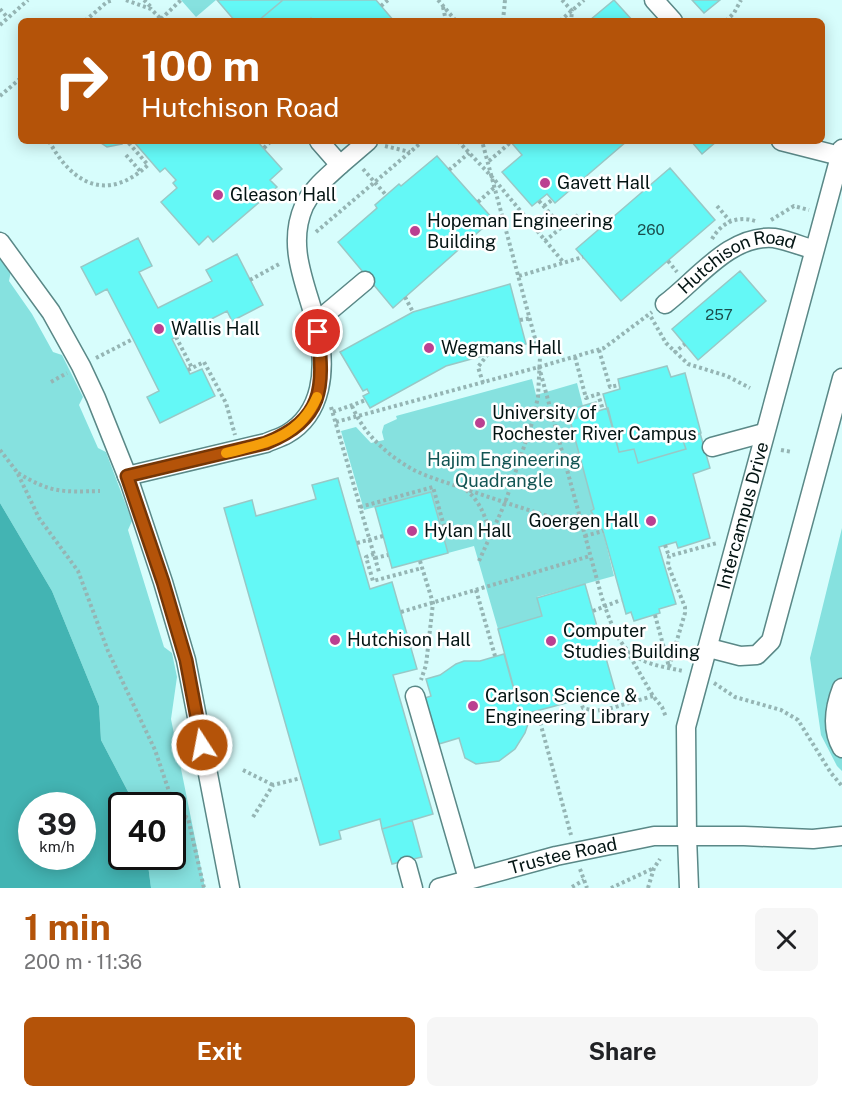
<!DOCTYPE html>
<html lang="en">
<head>
<meta charset="utf-8">
<style>
  body { margin:0; font-family:"Public Sans",sans-serif; background:#f6f6f6; color:#202124; height:100vh; display:flex; flex-direction:column; font-size:22px; white-space:nowrap }
  * { box-sizing:border-box; margin:0 }
  p { font-size:20px; color:#757577 }
  .icon { flex:none; width:33px; height:33px; fill:none; stroke:currentColor; stroke-width:2; stroke-linecap:round; stroke-linejoin:round }
  .map { position:relative; height:888px; overflow:hidden }
  .panel { display:flex; flex-direction:column; background:#fff; flex:1 }
  .panel>* { flex:none }
  .hud { position:absolute; left:18px; top:18px; width:807px; height:126px; border-radius:9px; box-shadow:0 3px 15px #0003; background:#b45309; color:#fff; overflow:hidden }
  .speed { position:absolute; left:18px; top:792px; display:flex; gap:12px; font-size:30px; font-weight:700; text-align:center }
  .speed>* { display:grid; place-content:center; width:78px; height:78px; border-radius:50%; background:#fff; box-shadow:0 3px 15px #0003; line-height:1 }
  .speed small { font-size:15px; font-weight:400 }
  .speed .limit { border:3px solid #111; border-radius:9px; background:#fff; color:#111 }
  .pin { position:absolute; display:grid; place-items:center; width:51px; height:51px; color:#fff; margin:-26px; border:3px solid #fff; border-radius:50%; box-shadow:0 2px 6px #0007 }
  .me { position:absolute; width:66px; margin:-33px; rotate:349deg; stroke-linejoin:round; filter:drop-shadow(0 0 4px #0008) }
  .turn { display:flex; align-items:center; gap:21px; height:126px; padding:0 24px; font-size:27px }
  .turn .icon { width:78px; height:78px; stroke-width:2.5 }
  .turn b { display:block; font-size:42px; line-height:51px }
  .round { display:grid; place-items:center; flex:none; width:63px; height:63px; border-radius:9px; background:#f6f6f6 }
  .overview { display:flex; align-items:center; justify-content:space-between; height:102px; padding:0 24px }
  h1 { font-size:36px; font-weight:700; line-height:45px; color:#b45309 }
  .action { display:flex; gap:12px; margin-top:auto; padding:12px 24px }
  .action a { flex:1; height:69px; border-radius:9px; background:#b45309; color:#fff; font-size:24px; font-weight:700; line-height:69px; text-align:center }
  .action a+a { background:#f6f6f6; color:#202124 }
  .map>svg:first-child { display:block }
  .green { fill:#86e1df }
  .water { fill:#43b4b3; fill-rule:evenodd }
  .building { fill:#64f8f6; stroke:#98c8c6; stroke-width:1.5 }
  .lines { fill:none; stroke-linecap:round; stroke-linejoin:round }
  .minor-casing { stroke:#5a8887; stroke-width:21 }
  .path { stroke:#95b5b4; stroke-width:4; stroke-dasharray:3 3; stroke-linecap:butt }
  .minor { stroke:#fff; stroke-width:18 }
  .path-bridge { stroke:#95b5b4; stroke-width:4; stroke-dasharray:3 3; stroke-linecap:butt }
  .route-casing { stroke:#753606; stroke-width:15 }
  .route { stroke:#b45309; stroke-width:10 }
  .slow { stroke:#f59e0b; stroke-width:10 }
  .poi-dot { fill:#bb4091; stroke:#fff; stroke-width:2 }
  .labels { text-anchor:middle; stroke-width:5; stroke-linejoin:round; paint-order:stroke }
  .number-label { font-size:15px; fill:#1b4d4c }
  .poi-label { font-size:18px; fill:#031413; stroke:#fff; text-anchor:start }
  .street-label { font-size:18px; fill:#031413; stroke:#fff }
  .park-label { font-size:18px; fill:#125453; stroke:#fff }
</style>
</head>
<body>
<div class="map">
<svg width="842" height="888" viewBox="0 0 842 888">
  <rect width="100%" height="100%" fill="#d7fdfc"/>
  <path class="green" d="M181 0H216L196 17Z
    M0 258 11 271 9 281 32 314 53 352 62 355 83 397 79 405 98 448 106 452 132 521 128 530 164 647 172 653 177 677 171 719 205 888H151L147 857 172 856V806L135 805 101 740 99 706 52 591 0 503Z
    M532 379 536 395 577 383 583 406 577 418 570 420 594 509 591 511 603 531 614 576 537 597 542 616 498 629 474 546 448 553 431 492 364 510 341 431 356 427 371 443 384 440 382 432 384 425 397 419 396 416Z
    M842 528V771L837 766 821 735 810 658Z"/>
  <path class="water" d="M0 503 52 591 99 706 101 740 135 805 122 806V856L147 857 151 888H0ZM32 806H82V856H32Z"/>
  <path class="building" d="M217 0H283L258 21H235Z
    M283 0H376L394 21H313L311 18 307 21H258Z
    M614 0 633 21H591L590 20Z
    M692 0H720L704 13Z
    M98 141H126L122 144 107 147Z
    M135 141H257L282 169 270 180 277 187 213 242 208 236 199 245 161 202 177 188 173 183 176 180 165 168 160 172 134 142Z
    M510 141H627L555 203 547 194 532 206 502 172 522 155Z
    M691 141H717L702 154Z
    M437 156 493 219 393 308 338 242 377 208 375 205 399 184 401 186Z
    M670 168 715 220 621 301 576 249Z
    M138 238 152 266 139 272 158 308 212 281 206 270 237 254 263 305 232 321 227 311 172 339 190 374 202 369 215 396 160 423 147 397 159 391 133 339 107 289 96 295 81 267Z
    M740 271 766 301 698 360 672 329Z
    M510 284 526 344 446 366 370 408 363 396 369 393 367 389 363 391 340 352 413 312Z
    M667 366 671 377 685 373 701 433 682 438 686 449 638 463 634 449 619 452 603 394 620 389 618 379Z
    M596 402 598 411 608 408 619 452 634 449 638 463 686 449 682 438 700 433 710 468 693 474 710 538 678 548 676 542 659 547 676 604 659 609 660 613 634 621 631 612 626 614 603 531 591 511 594 509 570 420 577 418 575 408Z
    M338 478 370 589 392 582 417 669 393 675 433 814 382 829 380 819 339 831 341 839 320 845 224 508 252 500 256 516 316 499 312 485Z
    M431 492 448 553 392 568 375 507Z
    M585 584 615 690 521 715 498 629 542 616 537 598Z
    M504 654 521 715 530 713V718L525 733 515 749 499 761 476 764 465 758 459 738 439 744 425 698 431 696 426 679 440 675 456 664 464 661H480Z
    M412 820 422 857 392 864 382 829Z"/>
  <g class="lines">
    <defs>
      <g id="minor">
        <path d="M654 0 673 21"/>
        <path d="M319 141 340 165 368 141"/>
        <path d="M781 141 840 156"/>
        <path d="M0 242 51 312 81 366 96 398 130 483 163 582 186 660 230 888"/>
        <path id="s1" d="M665 304C697 280 730 234 774 238 787 240 801 246 814 250"/>
        <path d="M315 323 365 281"/>
        <path d="M712 447 764 433"/>
        <path d="M127 476 266 443C272 440 280 438 287 434 323 413 326 369 318 331 309 290 285 249 304 206 312 189 326 178 340 165"/>
        <path d="M709 648 740 656 757 655 771 641 842 378"/>
        <path d="M842 688C835 706 831 729 842 748"/>
        <path d="M415 696 468 879"/>
        <path d="M407 866 413 888"/>
        <path id="s2" d="M439 888 556 856 654 836H744L813 839 842 836"/>
        <path id="s3" d="M689 888 687 837 686 727 842 149"/>
      </g>
    </defs>
    <use href="#minor" class="minor-casing"/>
    <path class="path" d="M126 0 151 9 161 19
      M144 0 152 8
      M438 0 456 21
      M562 0 572 11 571 21
      M381 6 388 0
      M443 7 446 21
      M0 9 8 18
      M161 19 181 0
      M85 21 107 2 113 0
      M503 21 505 0
      M560 21 584 0
      M726 21 734 13 741 0
      M0 25 28 0
      M0 96 21 78
      M49 141C72 184 107 203 148 165L127 141
      M458 141 493 178 564 263
      M385 146 410 152
      M264 148 271 141
      M126 155 141 172
      M489 161 511 142
      M363 169 386 195
      M449 170 469 153
      M267 201 276 194 288 191
      M539 201 562 227 545 241
      M478 202 495 187
      M544 206 552 200
      M717 206 730 221
      M771 220 794 206 809 210
      M562 227 578 215
      M316 232 423 141
      M712 239C721 223 737 215 755 221
      M668 261 677 272
      M519 276 583 257
      M250 280 281 263
      M405 297 413 312
      M651 317 666 343 688 364 727 376 750 388
      M520 320 531 318
      M176 337 192 368
      M599 350 610 387 619 385
      M674 353 685 344
      M575 357 586 398 598 394 603 410
      M96 358 133 339
      M539 367 604 348 652 312
      M188 370 204 362 226 403 235 435
      M51 382 67 373
      M483 383 478 367 488 354
      M352 406C363 433 387 455 412 469 429 478 449 483 468 490 506 503 544 515 582 527
      M331 407 379 572
      M333 412 366 400
      M336 422 539 367 602 598C610 620 618 650 642 660 654 666 670 668 683 671
      M0 450 17 472 39 518 78 571 108 651 155 750 174 806 179 813 188 818 204 888
      M781 450 792 452
      M18 473C51 493 62 492 100 491
      M466 490C481 502 485 517 491 535
      M360 507 433 487 444 526 441 527
      M585 536 603 531
      M665 545 669 556
      M374 554 366 557 373 581 422 568
      M375 558 388 555
      M420 561 433 603 426 665 421 680
      M479 561 505 503 532 423 538 397 540 357 482 141
      M476 590 495 656
      M401 612 590 556
      M655 615 669 667 685 613V607L668 565 669 556 717 543
      M627 651 653 696 662 707 666 717
      M714 683 735 697 781 710 798 720 831 773 842 786
      M580 700 583 708 595 711 608 709 653 696
      M537 711 571 835
      M243 770 273 785
      M253 817 273 785 301 778
      M580 869 587 888
      M572 887 584 880
      M611 888 654 868
      M648 888 654 868 660 859"/>
    <use href="#minor" class="minor"/>
    <path class="path-bridge" d="M357 543 383 536
      M593 611 621 600"/>
  </g>
  <g class="lines">
    <defs>
      <path id="route" d="M202 745 186 660 163 582 127 476 266 443C324 419 324 389 318 332"/>
    </defs>
    <use href="#route" class="route-casing"/>
    <use href="#route" class="route"/>
    <path class="slow" d="M226 453C266 443 299 438 317 397"/>
  </g>
  <g class="poi-dot">
    <circle cx="545" cy="183" r="6"/>
    <circle cx="218" cy="195" r="6"/>
    <circle cx="415" cy="231" r="6"/>
    <circle cx="159" cy="329" r="6"/>
    <circle cx="429" cy="348" r="6"/>
    <circle cx="480" cy="423" r="6"/>
    <circle cx="651" cy="521" r="6"/>
    <circle cx="412" cy="531" r="6"/>
    <circle cx="335" cy="640" r="6"/>
    <circle cx="551" cy="641" r="6"/>
    <circle cx="473" cy="706" r="6"/>
  </g>
  <g class="labels">
    <g class="number-label">
      <text x="651" y="235">260</text>
      <text x="719" y="320">257</text>
    </g>
    <g class="poi-label">
      <text x="557" y="189">Gavett Hall</text>
      <text x="230" y="201">Gleason Hall</text>
      <text x="427" y="227">Hopeman Engineering<tspan x="427" dy="21">Building</tspan></text>
      <text x="171" y="335">Wallis Hall</text>
      <text x="441" y="354">Wegmans Hall</text>
      <text x="492" y="419">University of<tspan x="492" dy="21">Rochester River Campus</tspan></text>
      <text x="639" y="527" text-anchor="end">Goergen Hall</text>
      <text x="424" y="537">Hylan Hall</text>
      <text x="563" y="637">Computer<tspan x="563" dy="21">Studies Building</tspan></text>
      <text x="347" y="646">Hutchison Hall</text>
      <text x="485" y="702">Carlson Science &amp;<tspan x="485" dy="21">Engineering Library</tspan></text>
    </g>
    <g class="street-label">
      <text dy="6" stroke="none"><textPath href="#s1" startOffset="87">Hutchison Road</textPath></text>
      <text dy="6" stroke="none"><textPath href="#s3" startOffset="380">Intercampus Drive</textPath></text>
      <text dy="6" stroke="none"><textPath href="#s2" startOffset="128">Trustee Road</textPath></text>
    </g>
    <g class="park-label">
      <text x="504" y="466">Hajim Engineering<tspan x="504" dy="21">Quadrangle</tspan></text>
    </g>
  </g>
</svg>
<div class="speed"><div>39<small>km/h</small></div><div class="limit">40</div></div>
<div class="pin" style="left:318px;top:332px;background:#d93025"><svg class="icon" aria-label="arrive" viewBox="0 0 24 24"><path d="M6 21V4h12l-3 4 3 4H6"/></svg></div>
<svg class="me" style="left:202px;top:745px" viewBox="-20 -20 40 40"><circle r="17" fill="#b45309" stroke="#fff" stroke-width="3"/><path d="M0-11L8 9 0 5-8 9z" fill="#fff"/></svg>
<div class="hud">
<div class="turn"><svg class="icon" aria-label="right" viewBox="0 0 24 24"><path d="M7 20v-9h11M14 6l5 5-5 5"/></svg><div><b>100 m</b>Hutchison Road</div></div>
</div>
</div>
<section class="panel">
<div class="overview"><div><h1>1 min</h1><p>200 m · 11:36</p></div><a class="round"><svg class="icon" aria-label="close" viewBox="0 0 24 24"><path d="M6 6l12 12M18 6L6 18"/></svg></a></div>
<div class="action"><a>Exit</a><a>Share</a></div>
</section>
</body>
</html>
